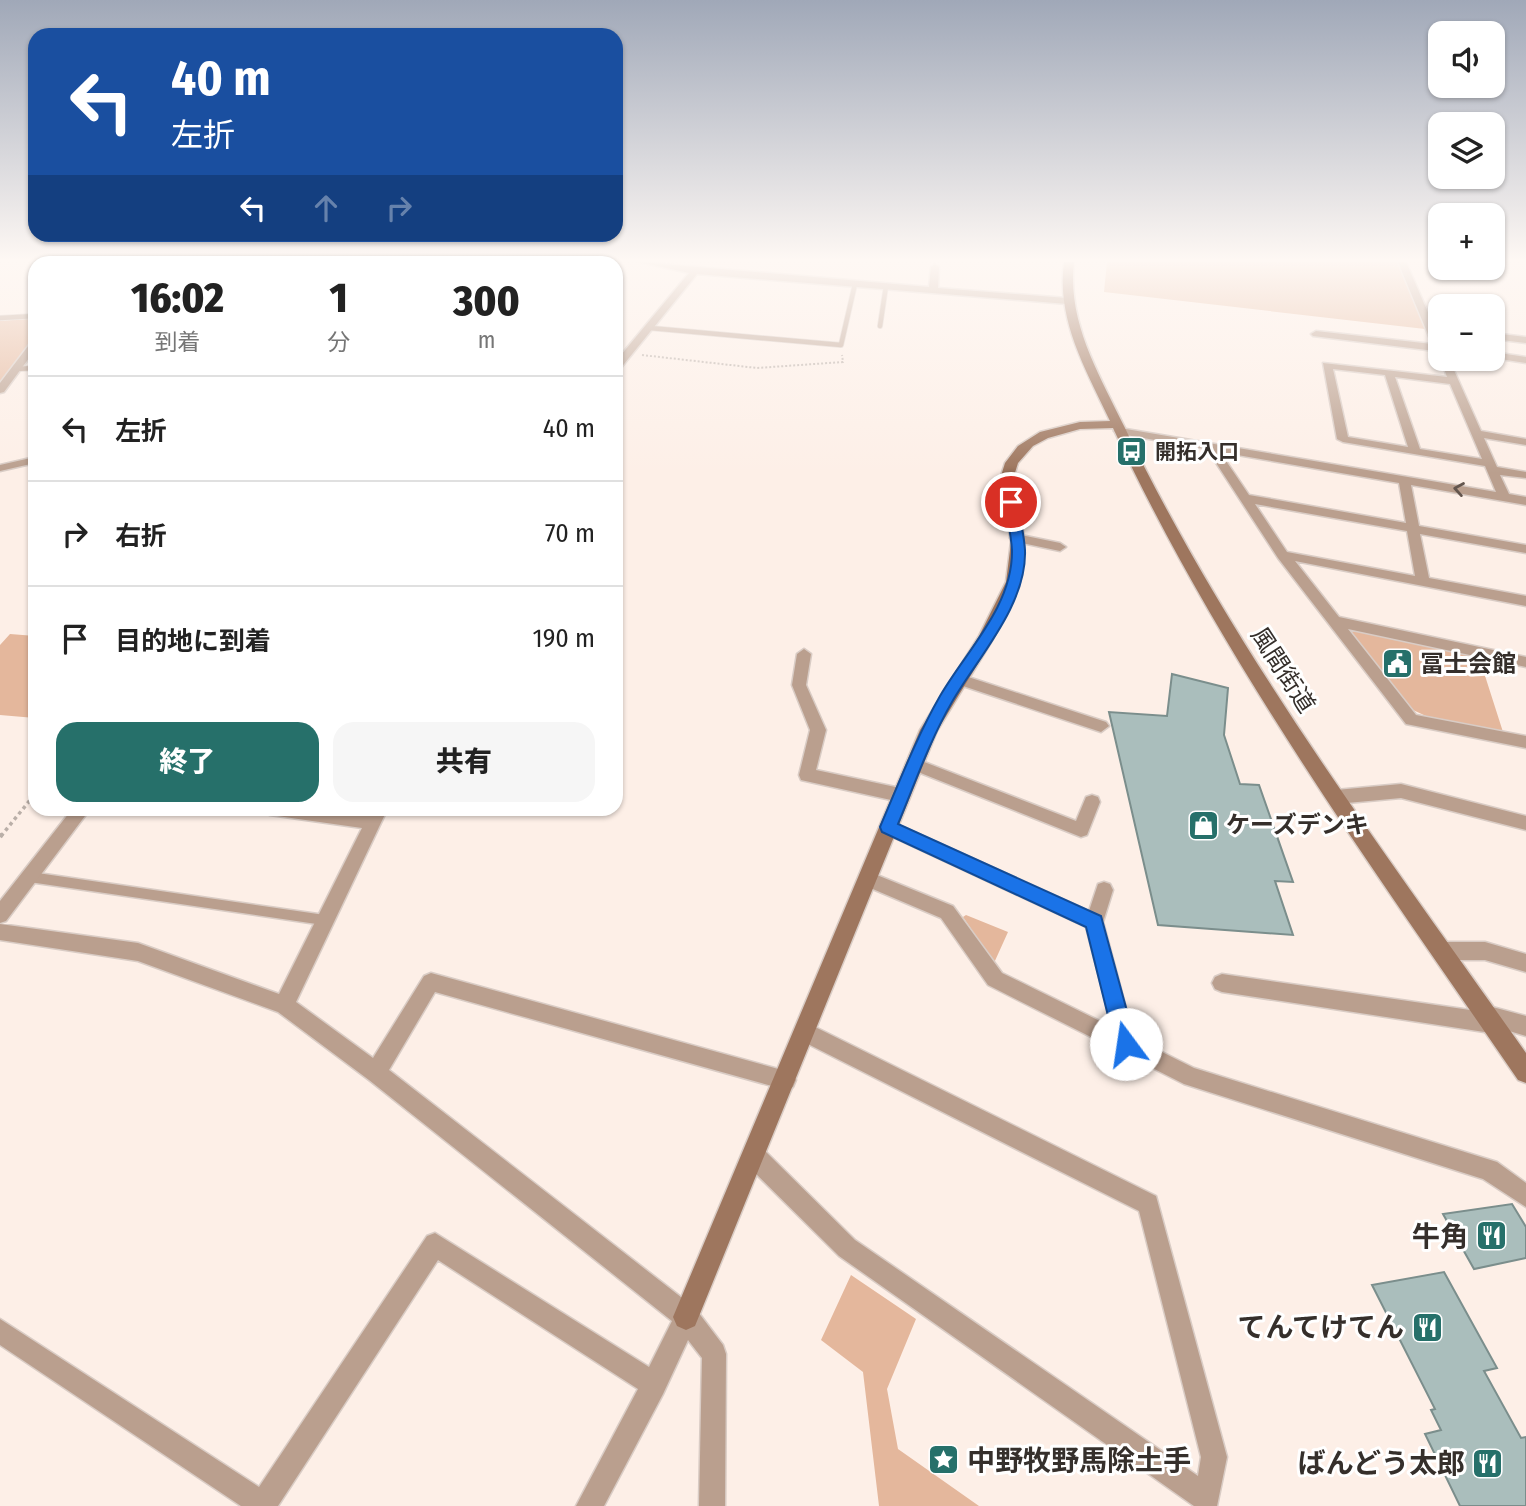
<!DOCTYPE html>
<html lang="ja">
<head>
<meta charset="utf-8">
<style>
  body { margin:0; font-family:"Fira Sans Condensed","Noto Sans JP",sans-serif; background:#f6f6f6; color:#222; height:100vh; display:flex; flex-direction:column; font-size:26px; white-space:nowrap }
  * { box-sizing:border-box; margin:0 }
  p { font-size:23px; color:#767676 }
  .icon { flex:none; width:38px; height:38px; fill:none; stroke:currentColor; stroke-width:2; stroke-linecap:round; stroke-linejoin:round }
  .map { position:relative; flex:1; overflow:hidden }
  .details { position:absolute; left:28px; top:256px; width:595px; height:560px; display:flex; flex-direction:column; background:#fff; border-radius:21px; box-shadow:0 2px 5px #0004 }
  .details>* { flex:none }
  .guide { position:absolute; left:28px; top:28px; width:595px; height:214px; border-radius:21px; box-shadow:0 2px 5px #0004; background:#1a4fa0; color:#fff; overflow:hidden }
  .tools { position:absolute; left:1428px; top:21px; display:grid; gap:14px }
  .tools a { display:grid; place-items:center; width:77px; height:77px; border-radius:14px; background:#fff; box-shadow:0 2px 5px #0004; font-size:35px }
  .pin { position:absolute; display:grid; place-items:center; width:60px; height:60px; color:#fff; margin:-30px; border:4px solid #fff; border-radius:50%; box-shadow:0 2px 7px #0007 }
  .me { position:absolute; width:77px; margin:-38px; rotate:346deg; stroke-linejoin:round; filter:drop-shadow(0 0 5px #0008) }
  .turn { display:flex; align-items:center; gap:24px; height:147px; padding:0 28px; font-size:32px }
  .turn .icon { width:91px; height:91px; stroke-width:2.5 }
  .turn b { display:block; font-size:49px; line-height:60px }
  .lanes { display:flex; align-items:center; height:66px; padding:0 28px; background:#0003; justify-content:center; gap:35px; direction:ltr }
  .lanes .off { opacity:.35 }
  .eta { display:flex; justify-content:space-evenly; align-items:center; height:119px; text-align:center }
  .eta b { font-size:42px; font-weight:800; line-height:49px }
  .cta { display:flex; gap:14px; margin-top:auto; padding:14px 28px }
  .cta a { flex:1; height:80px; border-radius:21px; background:#26706a; color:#fff; font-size:28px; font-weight:800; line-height:80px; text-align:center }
  .cta a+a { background:#f6f6f6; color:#222 }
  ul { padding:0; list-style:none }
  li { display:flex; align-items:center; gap:21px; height:105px; padding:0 28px; border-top:2px solid #e0e0e0 }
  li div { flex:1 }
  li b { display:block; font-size:26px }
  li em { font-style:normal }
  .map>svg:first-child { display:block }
  .green { fill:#e4b79c }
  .building { fill:#aabebc; stroke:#7b8e8c; stroke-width:2 }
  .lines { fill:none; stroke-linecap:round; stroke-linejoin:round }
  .lane-far1-casing { stroke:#d9ccc5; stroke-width:6 }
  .lane-casing { stroke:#d9ccc5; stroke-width:13 }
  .street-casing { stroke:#d9ccc5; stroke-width:3 }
  .secondary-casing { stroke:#d9ccc5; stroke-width:3 }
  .path-far2 { stroke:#baafa8; stroke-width:2; stroke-dasharray:2 2; stroke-linecap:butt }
  .path-far1 { stroke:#baafa8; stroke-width:3.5; stroke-dasharray:3.5 3.5; stroke-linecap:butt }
  .path { stroke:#baafa8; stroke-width:4.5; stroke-dasharray:4.5 4.5; stroke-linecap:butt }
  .lane-far1 { stroke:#ba9f8e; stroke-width:4.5 }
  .lane { stroke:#ba9f8e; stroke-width:10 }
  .street { fill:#ba9f8e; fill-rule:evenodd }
  .secondary { fill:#9e765e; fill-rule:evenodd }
  .oneway { stroke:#64564e }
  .route { fill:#1a73e8; stroke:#114b97; stroke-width:2 }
  .labels { text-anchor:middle; stroke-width:6; stroke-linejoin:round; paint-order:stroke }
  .far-poi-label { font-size:21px; font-weight:bold; fill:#352f2b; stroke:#fff; text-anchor:start }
  .poi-label { font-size:24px; font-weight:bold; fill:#352f2b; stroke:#fff; text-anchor:start }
  .street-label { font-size:24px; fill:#352f2b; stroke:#fff }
  .near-poi-label { font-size:28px; font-weight:bold; fill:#352f2b; stroke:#fff; text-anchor:end }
</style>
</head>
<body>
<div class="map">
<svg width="1526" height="1506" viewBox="0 0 1526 1506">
  <rect width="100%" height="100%" fill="#fdefe7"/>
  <path class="green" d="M1107 262H1397L1425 329 1104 292Z
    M35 318V337L0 382V321Z
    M1353 630 1479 657 1503 732 1426 716 1413 710 1351 633Z
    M10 634 35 636V718L0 715V645Z
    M966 915 1008 932 994 963 963 917Z
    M851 1275 916 1319 887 1389 898 1449 979 1506H879L863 1372 821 1340Z"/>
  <path class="building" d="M1172 674 1228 688 1224 735 1240 784 1259 785 1293 882 1275 881 1293 935 1158 925 1109 712 1167 716Z
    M1512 1204 1526 1227V1258L1474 1269 1443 1214Z
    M1444 1272 1497 1368 1484 1371 1521 1438 1526 1437V1506H1460L1425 1434 1441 1430 1431 1410 1435 1409 1372 1285Z"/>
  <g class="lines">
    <defs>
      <path id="lane-far1" d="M0 318 35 316
        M880 326 886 286
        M650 328 841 345 855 284
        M16 369 35 368"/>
      <path id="lane" d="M30 877 324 920"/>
      <path id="street" d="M640 262 929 287 931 267 935 264 939 267 938 288 1067 298 1072 301 1067 304 697 274 620 369 616 370V361L689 273Z
        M1398 262H1406L1440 340V354L1435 351 1313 336 1311 334 1316 331 1432 344Z
        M34 273 35 279 31 278 30 276Z
        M1493 333 1526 337V343L1493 339Z
        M35 340V350L4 392 0 393V383L32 341Z
        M1493 352 1526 357V363L1493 358Z
        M1440 357 1449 359 1481 431 1526 439V445L1484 438 1497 467 1526 472V478L1500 475 1509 494 1526 497V505L1411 485 1419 526 1526 545V553L1420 534 1429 578 1526 596V606L1295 561 1339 617 1526 657V667L1348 629 1416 715 1526 736V748L1406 724 1278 558 1207 449 1120 434 1114 431 1120 428 1496 492 1485 466 1343 442 1337 439 1323 363 1447 377ZM1333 369 1385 375 1408 447 1348 437ZM1395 377 1450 384 1482 459 1420 449ZM1220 452 1399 483 1406 523 1249 495ZM1255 504 1407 531 1415 576 1287 552Z
        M35 457V463L0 471V465Z
        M1016 534 1060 543 1066 547 1060 551 1012 541 1010 538Z
        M804 649 811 654 806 685 826 730 816 770 900 788 906 790 908 795 906 800 900 802 801 780 799 775 810 730 792 685 797 654Z
        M959 674 1106 722 1109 726 1101 732 954 683 952 679Z
        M914 758 1076 821 1086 797 1092 795 1098 797 1100 802 1087 835 1081 837 908 768 906 764 908 760Z
        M1401 784 1526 816V830L1401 798 1336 804 1330 802 1328 797 1330 792 1336 790Z
        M73 808H91L6 921 0 923V901Z
        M262 808H325L369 814 371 808H388L296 1002 373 1058 424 976 431 973 793 1073 796 1080 793 1087 786 1090 435 992 389 1070 695 1308 723 1345 726 1354 725 1506H699L702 1358 688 1340 663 1394 604 1506H576L638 1389 438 1260 278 1506H241L0 1345V1319L259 1487 427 1236 435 1233 649 1367 672 1321 369 1080 278 1012 138 961 0 940V924L138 943 279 994 362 828 270 815 264 813Z
        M888 820 1089 911 1098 884 1104 882 1110 884 1113 890 1103 922 1134 1038 1194 1068 1497 1162 1526 1183V1207L1483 1179 1184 1084 988 985 941 918 861 884 858 879 861 874 867 871 953 906 1002 973 1112 1027 1086 927 882 832 880 827 882 822Z
        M1443 942H1485L1526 954V972L1485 960H1443L1436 957 1434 951 1436 945Z
        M1222 974 1477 1011 1485 1005 1526 1016V1036L1499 1028 1491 1033 1222 992 1215 989 1212 983 1215 977Z
        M805 1022 1156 1196 1227 1457 1217 1506H1194L839 1256 746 1164 743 1156 746 1148 754 1145 762 1148 855 1240 1198 1476 1201 1457 1139 1211 798 1039 795 1032 798 1025Z"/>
      <path id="secondary" d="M1064 262H1074C1067 322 1099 374 1124 426 1232 650 1383 850 1526 1053V1083L1518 1080C1374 870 1221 660 1113 428L1080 429 1048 438 1033 446 1018 463 1013 479 1025 542 1020 582 993 639 937 731 695 1326 686 1330 677 1326 673 1317 920 730 979 636 1006 582 1011 542 1000 479 1005 463 1018 446 1040 432 1080 422 1110 421C1086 370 1056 320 1064 262Z"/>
    </defs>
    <use href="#lane-far1" class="lane-far1-casing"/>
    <use href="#lane" class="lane-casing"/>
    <use href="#street" class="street-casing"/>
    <use href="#secondary" class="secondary-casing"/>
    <path class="path-far2" d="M642 355 757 368 843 362 842 355"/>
    <path class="path-far1" d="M1 836 35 794"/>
    <path class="path" d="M0 837 2 834"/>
    <use href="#lane-far1" class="lane-far1"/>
    <use href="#lane" class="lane"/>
    <use href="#street" class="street"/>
    <use href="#secondary" class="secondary"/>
  </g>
  <defs><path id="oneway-chevron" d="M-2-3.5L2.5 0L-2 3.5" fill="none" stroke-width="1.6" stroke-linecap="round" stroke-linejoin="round" transform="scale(1.75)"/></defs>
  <use class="oneway" href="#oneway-chevron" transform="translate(1459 489) rotate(-170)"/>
  <linearGradient id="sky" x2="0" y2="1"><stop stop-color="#a0a8b8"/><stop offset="0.55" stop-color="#fef8f4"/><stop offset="1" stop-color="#fef8f4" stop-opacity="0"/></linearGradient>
  <rect width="1526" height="473" fill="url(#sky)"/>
  <path class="route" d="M1011 499 1017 502C1020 518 1024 534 1025 550 1027 605 978 657 952 702 930 740 915 783 898 824L1101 916 1136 1044 1133 1051 1126 1054 1118 1051 1115 1044 1086 927 882 832 880 827C899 783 916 738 940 696 966 651 1013 606 1012 550 1011 534 1007 518 1005 502Z"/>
  <defs>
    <symbol id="bus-square" viewBox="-11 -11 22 22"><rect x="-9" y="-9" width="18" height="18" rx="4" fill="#26706a" stroke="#fff"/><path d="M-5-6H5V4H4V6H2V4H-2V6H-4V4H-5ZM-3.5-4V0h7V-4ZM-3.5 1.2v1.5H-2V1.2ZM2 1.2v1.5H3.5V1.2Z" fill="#fff"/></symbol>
    <symbol id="civic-square" viewBox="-11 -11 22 22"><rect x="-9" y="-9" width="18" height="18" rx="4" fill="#26706a" stroke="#fff"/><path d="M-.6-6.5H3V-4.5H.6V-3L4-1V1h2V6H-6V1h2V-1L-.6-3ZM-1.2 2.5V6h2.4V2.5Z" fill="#fff"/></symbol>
    <symbol id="shop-square" viewBox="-11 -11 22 22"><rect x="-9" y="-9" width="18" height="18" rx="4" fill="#26706a" stroke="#fff"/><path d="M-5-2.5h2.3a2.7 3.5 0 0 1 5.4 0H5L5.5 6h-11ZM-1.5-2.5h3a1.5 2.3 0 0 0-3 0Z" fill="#fff"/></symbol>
    <symbol id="restaurant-square" viewBox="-11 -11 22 22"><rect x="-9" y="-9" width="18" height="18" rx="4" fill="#26706a" stroke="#fff"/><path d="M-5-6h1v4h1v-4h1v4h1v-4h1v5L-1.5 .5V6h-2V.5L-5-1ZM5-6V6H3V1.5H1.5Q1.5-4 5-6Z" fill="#fff"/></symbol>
    <symbol id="sight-square" viewBox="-11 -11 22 22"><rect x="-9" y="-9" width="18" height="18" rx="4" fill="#26706a" stroke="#fff"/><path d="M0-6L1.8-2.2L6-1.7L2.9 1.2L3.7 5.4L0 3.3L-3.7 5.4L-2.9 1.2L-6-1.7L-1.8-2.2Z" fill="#fff"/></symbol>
  </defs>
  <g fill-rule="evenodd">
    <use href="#bus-square" x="1114" y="434" width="35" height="35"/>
    <use href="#civic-square" x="1380" y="646" width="35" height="35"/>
    <use href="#shop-square" x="1186" y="808" width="35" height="35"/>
    <use href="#restaurant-square" x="1474" y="1218" width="35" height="35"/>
    <use href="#restaurant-square" x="1410" y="1310" width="35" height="35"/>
    <use href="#sight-square" x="926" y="1442" width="35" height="35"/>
    <use href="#restaurant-square" x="1470" y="1446" width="35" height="35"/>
  </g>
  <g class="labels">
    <g class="far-poi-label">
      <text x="1155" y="459">開拓入口</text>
    </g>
    <g class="poi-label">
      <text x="1420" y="672">冨士会館</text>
      <text x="1226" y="833">ケーズデンキ</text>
    </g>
    <g class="street-label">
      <text transform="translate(1283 670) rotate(57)" y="8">風間街道</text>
    </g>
    <g class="near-poi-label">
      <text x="1468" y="1246">牛角</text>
      <text x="1404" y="1337">てんてけてん</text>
      <text x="967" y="1470" text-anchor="start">中野牧野馬除土手</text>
      <text x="1465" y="1473">ばんどう太郎</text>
    </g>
  </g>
</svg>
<div class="tools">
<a><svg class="icon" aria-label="sound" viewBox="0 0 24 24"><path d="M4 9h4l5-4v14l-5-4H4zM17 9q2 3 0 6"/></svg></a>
<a><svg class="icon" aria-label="layers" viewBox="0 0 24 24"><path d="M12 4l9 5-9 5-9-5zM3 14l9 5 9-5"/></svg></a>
<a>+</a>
<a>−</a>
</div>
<div class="pin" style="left:1011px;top:502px;background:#d93025"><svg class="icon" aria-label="arrive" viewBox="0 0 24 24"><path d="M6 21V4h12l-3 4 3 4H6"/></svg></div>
<svg class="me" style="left:1126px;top:1044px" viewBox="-20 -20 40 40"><circle r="19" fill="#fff"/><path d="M0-13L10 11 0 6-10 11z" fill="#1a73e8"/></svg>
<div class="guide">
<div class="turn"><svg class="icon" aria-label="left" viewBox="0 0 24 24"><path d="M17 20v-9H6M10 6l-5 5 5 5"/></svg><div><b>40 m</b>左折</div></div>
<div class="lanes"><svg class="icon" aria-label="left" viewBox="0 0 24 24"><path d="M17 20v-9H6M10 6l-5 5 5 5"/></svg><svg class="icon off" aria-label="ahead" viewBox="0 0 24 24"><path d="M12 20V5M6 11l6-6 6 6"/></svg><svg class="icon off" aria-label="right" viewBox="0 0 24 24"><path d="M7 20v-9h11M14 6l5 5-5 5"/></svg></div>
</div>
<section class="details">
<div class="eta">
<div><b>16:02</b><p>到着</p></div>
<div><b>1</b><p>分</p></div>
<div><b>300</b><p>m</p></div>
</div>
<ul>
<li><svg class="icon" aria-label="left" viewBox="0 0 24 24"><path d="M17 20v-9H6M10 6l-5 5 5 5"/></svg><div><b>左折</b></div><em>40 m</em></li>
<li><svg class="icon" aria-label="right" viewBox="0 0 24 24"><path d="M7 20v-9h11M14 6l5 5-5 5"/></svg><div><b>右折</b></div><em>70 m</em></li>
<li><svg class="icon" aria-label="arrive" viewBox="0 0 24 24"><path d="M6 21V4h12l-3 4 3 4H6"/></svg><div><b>目的地に到着</b></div><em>190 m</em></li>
</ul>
<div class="cta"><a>終了</a><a>共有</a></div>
</section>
</div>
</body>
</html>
